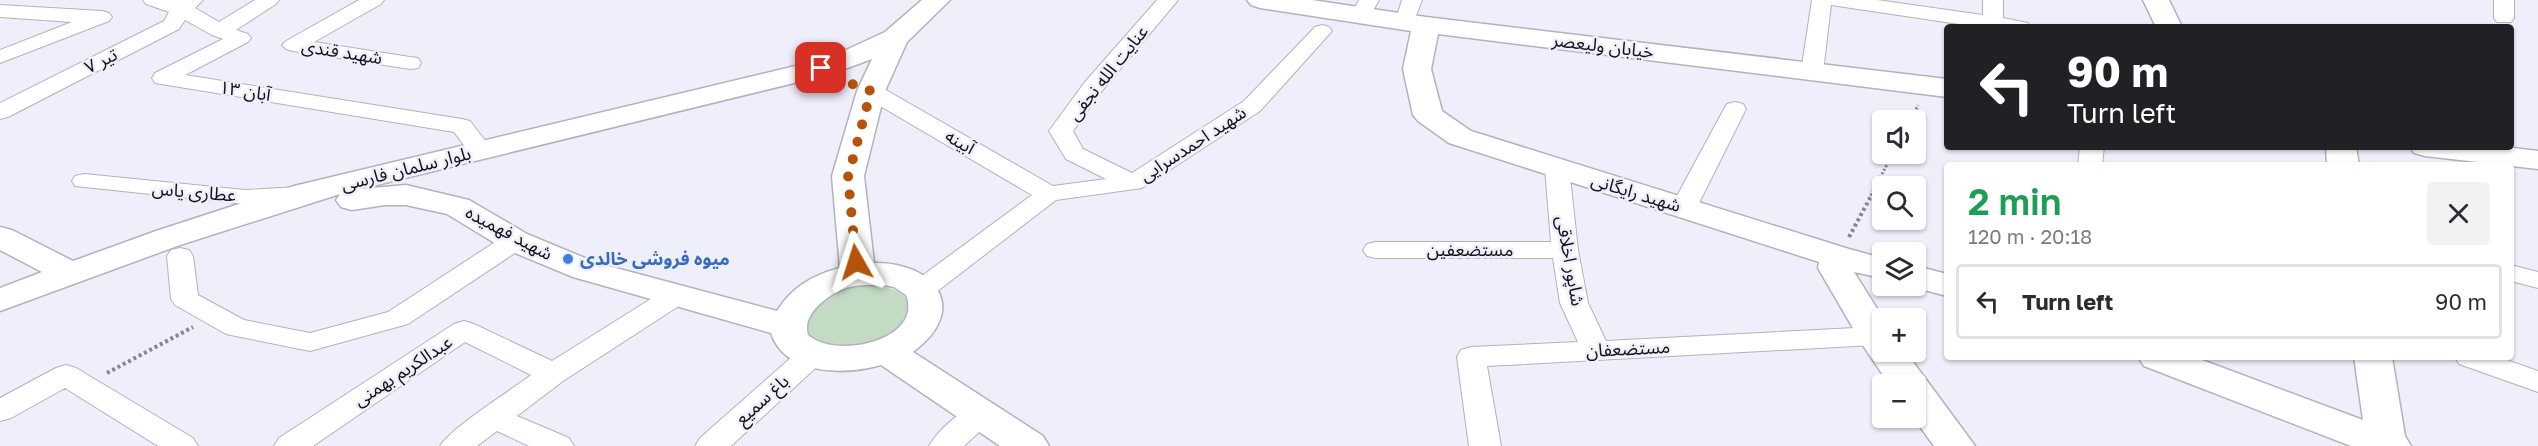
<!DOCTYPE html>
<html lang="en">
<head>
<meta charset="utf-8">
<style>
  body { margin:0; font-family:"Golos Text","Noto Sans Arabic",sans-serif; background:#f2f2f3; color:#2b2b33; height:100vh; display:flex; flex-direction:column; font-size:22px; white-space:nowrap }
  * { box-sizing:border-box; margin:0 }
  p { font-size:20px; color:#7c7c81 }
  .icon { flex:none; width:33px; height:33px; fill:none; stroke:currentColor; stroke-width:2; stroke-linecap:round; stroke-linejoin:round }
  .map { position:relative; flex:1; overflow:hidden }
  .sheet { position:absolute; left:1944px; top:162px; width:570px; height:198px; display:flex; flex-direction:column; background:#fff; border-radius:6px; box-shadow:0 2px 4px #0004 }
  .sheet>* { flex:none }
  .banner { position:absolute; left:1944px; top:24px; width:570px; height:126px; border-radius:6px; box-shadow:0 2px 4px #0004; background:#202124; color:#fff; overflow:hidden }
  .controls { position:absolute; left:1872px; top:110px; display:grid; gap:12px }
  .controls a { display:grid; place-items:center; width:54px; height:54px; border-radius:6px; background:#fff; box-shadow:0 2px 4px #0004; font-size:30px }
  .pin { position:absolute; display:grid; place-items:center; width:51px; height:51px; color:#fff; margin:-26px; border-radius:12px; box-shadow:0 3px 9px #0006 }
  .me { position:absolute; width:66px; margin:-33px; rotate:354deg; stroke-linejoin:round; filter:drop-shadow(0 0 4px #0008) }
  .turn { display:flex; align-items:center; gap:21px; height:126px; padding:0 24px; font-size:27px }
  .turn .icon { width:78px; height:78px; stroke-width:2.5 }
  .turn b { display:block; font-size:42px; line-height:51px }
  .round { display:grid; place-items:center; flex:none; width:63px; height:63px; border-radius:6px; background:#f2f2f3 }
  .overview { display:flex; align-items:center; justify-content:space-between; height:102px; padding:0 24px }
  h1 { font-size:36px; font-weight:600; line-height:45px; color:#1e9e55 }
  ul { padding:0; list-style:none }
  li { display:flex; align-items:center; gap:18px; height:75px; margin:0 12px 9px; padding:0 12px; border:3px solid #e1e1e2; border-radius:6px }
  li div { flex:1 }
  li b { display:block; font-size:22px }
  li em { font-style:normal }
  .map>svg:first-child { display:block }
  .green { fill:#c4dbc3 }
  .lines { fill:none; stroke-linecap:round; stroke-linejoin:round }
  .street-casing { stroke:#b1b2bc; stroke-width:2 }
  .secondary-casing { stroke:#b1b2bc; stroke-width:3 }
  .path-far1 { stroke:#85858d; stroke-width:3; stroke-dasharray:2 2; stroke-linecap:butt }
  .path { stroke:#85858d; stroke-width:4; stroke-dasharray:3 3; stroke-linecap:butt }
  .street { fill:#fff; fill-rule:evenodd }
  .secondary { fill:#fff; fill-rule:evenodd }
  .route { stroke:#b45309; stroke-width:10; stroke-dasharray:0 18 }
  .shop-dot { fill:#3f7fe0; stroke:#eeeffa; stroke-width:2 }
  .labels { text-anchor:middle; stroke-width:5; stroke-linejoin:round; paint-order:stroke }
  .street-label { font-size:18px; fill:#121216; stroke:#eeeffa }
  .shop-label { font-size:18px; font-weight:bold; fill:#366cbe; stroke:#eeeffa; text-anchor:start }
</style>
</head>
<body>
<div class="map">
<svg width="2538" height="446" viewBox="0 0 2538 446">
  <rect width="100%" height="100%" fill="#eeeffa"/>
  <path class="green" d="M864 284C947 288 899 350 842 347 826 346 816 344 806 331 807 325 807 317 809 311 816 294 848 286 864 284Z"/>
  <g class="lines">
    <defs>
      <path id="street" d="M143 0H203L195 8 219 22 255 0H279L276 4 236 30 248 34 251 38 248 42 185 75 462 119 470 121 493 151 489 156C471 161 465 145 454 132L155 83 152 78 155 73 223 39 212 35 185 20 179 29 8 117 0 119V103L164 21 169 12 146 4Z
        M359 0H384L381 4 314 42 410 57 418 58 421 63 418 68 410 69 293 51 286 49 282 45 286 41Z
        M1157 0H1178L1101 92 1073 131 1083 149 1132 173 1244 101 1315 27 1322 25 1329 27 1332 31 1260 111 1142 188 1056 200 931 296 921 299 911 296 907 290 911 284 1032 195 863 96 860 91 863 86 871 84 879 86 1053 186 1106 179 1066 159 1049 131 1085 82Z
        M1359 0H1379L1368 19H1354L1351 15Z
        M1402 0H1422L1412 26 1405 28 1398 26 1395 22Z
        M1812 0H1877L1983 15V0H2003V18L2028 23 2031 27H1979L1831 5 1823 72 1820 77 1812 79 1804 77 1801 72Z
        M2494 0H2514V18L2511 22H2497L2494 18Z
        M0 5 102 11 109 13 112 17 109 21 0 63V50L72 22 0 17Z
        M1735 102 1743 104 1746 109 1697 207 1693 212 1684 215 1675 212 1671 207 1724 109 1727 104Z
        M2080 147H2104L2102 165H2078Z
        M1557 161 1566 163 1569 168 1578 250 1588 303 1606 341 1874 327 1882 329V343L1874 345 1487 366 1501 446H1469L1457 357 1461 350 1471 347 1578 342 1560 303 1553 258H1376L1367 256 1363 250 1367 244 1376 242H1551L1545 168 1548 163Z
        M84 174 245 190 299 187 308 189 311 194 308 199 245 204 75 186 72 181 75 176Z
        M515 233 524 235 528 241 524 247 408 324 310 351 226 334 175 305 171 299 167 256 171 250 180 248 189 250 193 256 198 295 244 320 310 333 388 312 506 235Z
        M2511 265 2538 272V288L2511 281Z
        M675 287 685 290 689 296 685 302 563 381 517 416 569 438 574 446H529L497 431 477 446H440C452 427 510 391 531 375L465 342 313 446H274L279 438 454 324 464 321 474 324 552 361 665 290Z
        M812 345 822 348 826 355 822 362 731 446H695L700 438 802 348Z
        M2455 357H2498L2538 371V392L2459 364Z
        M66 365 76 368 193 438 198 446H158L65 388 11 418 0 421V398L56 368Z
        M980 403 991 407 995 414 991 421 964 446H929C939 429 962 409 980 403Z"/>
      <path id="secondary" d="M922 0H950L907 42 885 91 864 176 874 263C935 262 971 309 913 352L1043 436 1049 446H1000L881 365C846 375 785 376 771 333L573 277 503 248 447 214 406 205H385L352 210 341 207 336 200 340 194 180 245 0 311V288L42 272 0 250V227L12 230 73 261 156 231 294 186 812 62 846 50 885 32ZM872 59 857 91 832 176 840 268C813 275 792 287 777 311L597 263 527 234 469 200 406 185 360 189 831 74ZM884 285 894 287 906 295C924 340 836 360 808 335 801 314 829 294 846 288 858 284 872 285 884 285Z
        M1247 0H1312L1426 17 1947 79V97L1438 34 1431 69 1442 111 1471 131 1849 249 1882 258V278L1854 272 1883 318 1882 351H1905L1975 446H1934L1913 417H1916V384H1889L1864 347 1818 268 1819 262 1449 143 1418 121 1413 115 1403 69 1411 31 1260 8 1251 5Z
        M2143 0H2169L2182 27H2156Z
        M2326 147H2356L2359 165H2327Z
        M2410 147H2505L2538 151V169L2425 156 2414 153Z
        M1916 266 1947 274V296L1905 285H1916Z
        M2138 357H2194L2363 420 2354 357H2392L2405 436 2411 446H2351L2144 366Z"/>
    </defs>
    <use href="#street" class="street-casing"/>
    <use href="#secondary" class="secondary-casing"/>
    <path class="path-far1" d="M1911 120 1918 105
      M1869 199 1893 153"/>
    <path class="path" d="M1849 237 1870 198
      M107 373 193 327"/>
    <use href="#street" class="street"/>
    <use href="#secondary" class="secondary"/>
  </g>
  <g class="lines">
    <path class="route" d="M821 68C834 81 854 83 871 91L848 177 856 262"/>
  </g>
  <circle class="shop-dot" cx="568" cy="259" r="6"/>
  <g class="labels">
    <g class="street-label">
      <text transform="translate(1603 46) rotate(7)" y="6">خیابان ولیعصر</text>
      <text transform="translate(342 52) rotate(9)" y="6">شهید قندی</text>
      <text transform="translate(101 61) rotate(-27)" y="6">۷ تیر</text>
      <text transform="translate(1108 73) rotate(-51)" y="6">عنایت الله نجفی</text>
      <text transform="translate(245 91) rotate(9)" y="6">۱۳ آبان</text>
      <text transform="translate(960 142) rotate(30)" y="6">آبینه</text>
      <text transform="translate(1193 144) rotate(-33)" y="6">شهید احمدسرایی</text>
      <text transform="translate(406 169) rotate(-14)" y="6">بلوار سلمان فارسی</text>
      <text transform="translate(194 192) rotate(5)" y="6">عطاری یاس</text>
      <text transform="translate(1636 193) rotate(17)" y="6">شهید رایگانی</text>
      <text transform="translate(509 233) rotate(28)" y="6">شهید فهمیده</text>
      <text x="1470" y="256">مستضعفین</text>
      <text transform="translate(1570 261) rotate(80)" y="6">شاپور اخلاقی</text>
      <text transform="translate(1628 349) rotate(-3)" y="6">مستضعفان</text>
      <text transform="translate(403 371) rotate(-33)" y="6">عبدالکریم بهمنی</text>
      <text transform="translate(762 400) rotate(-42)" y="6">باغ سمیع</text>
    </g>
    <g class="shop-label">
      <text x="580" y="265">میوه فروشی خالدی</text>
    </g>
  </g>
</svg>
<div class="controls">
<a><svg class="icon" aria-label="sound" viewBox="0 0 24 24"><path d="M4 9h4l5-4v14l-5-4H4zM17 9q2 3 0 6"/></svg></a>
<a><svg class="icon" aria-label="search" viewBox="0 0 24 24"><circle cx="10" cy="10" r="6"/><path d="M15 15l6 6"/></svg></a>
<a><svg class="icon" aria-label="layers" viewBox="0 0 24 24"><path d="M12 4l9 5-9 5-9-5zM3 14l9 5 9-5"/></svg></a>
<a>+</a>
<a>−</a>
</div>
<div class="pin" style="left:821px;top:68px;background:#d93025"><svg class="icon" aria-label="arrive" viewBox="0 0 24 24"><path d="M6 21V4h12l-3 4 3 4H6"/></svg></div>
<svg class="me" style="left:856px;top:262px" viewBox="-20 -20 40 40"><path d="M0-17L14 15 0 8-14 15z" fill="#b45309" stroke="#fff" stroke-width="4"/></svg>
<div class="banner">
<div class="turn"><svg class="icon" aria-label="left" viewBox="0 0 24 24"><path d="M17 20v-9H6M10 6l-5 5 5 5"/></svg><div><b>90 m</b>Turn left</div></div>
</div>
<section class="sheet">
<div class="overview"><div><h1>2 min</h1><p>120 m · 20:18</p></div><a class="round"><svg class="icon" aria-label="close" viewBox="0 0 24 24"><path d="M6 6l12 12M18 6L6 18"/></svg></a></div>
<ul>
<li><svg class="icon" aria-label="left" viewBox="0 0 24 24"><path d="M17 20v-9H6M10 6l-5 5 5 5"/></svg><div><b>Turn left</b></div><em>90 m</em></li>
</ul>
</section>
</div>
</body>
</html>
